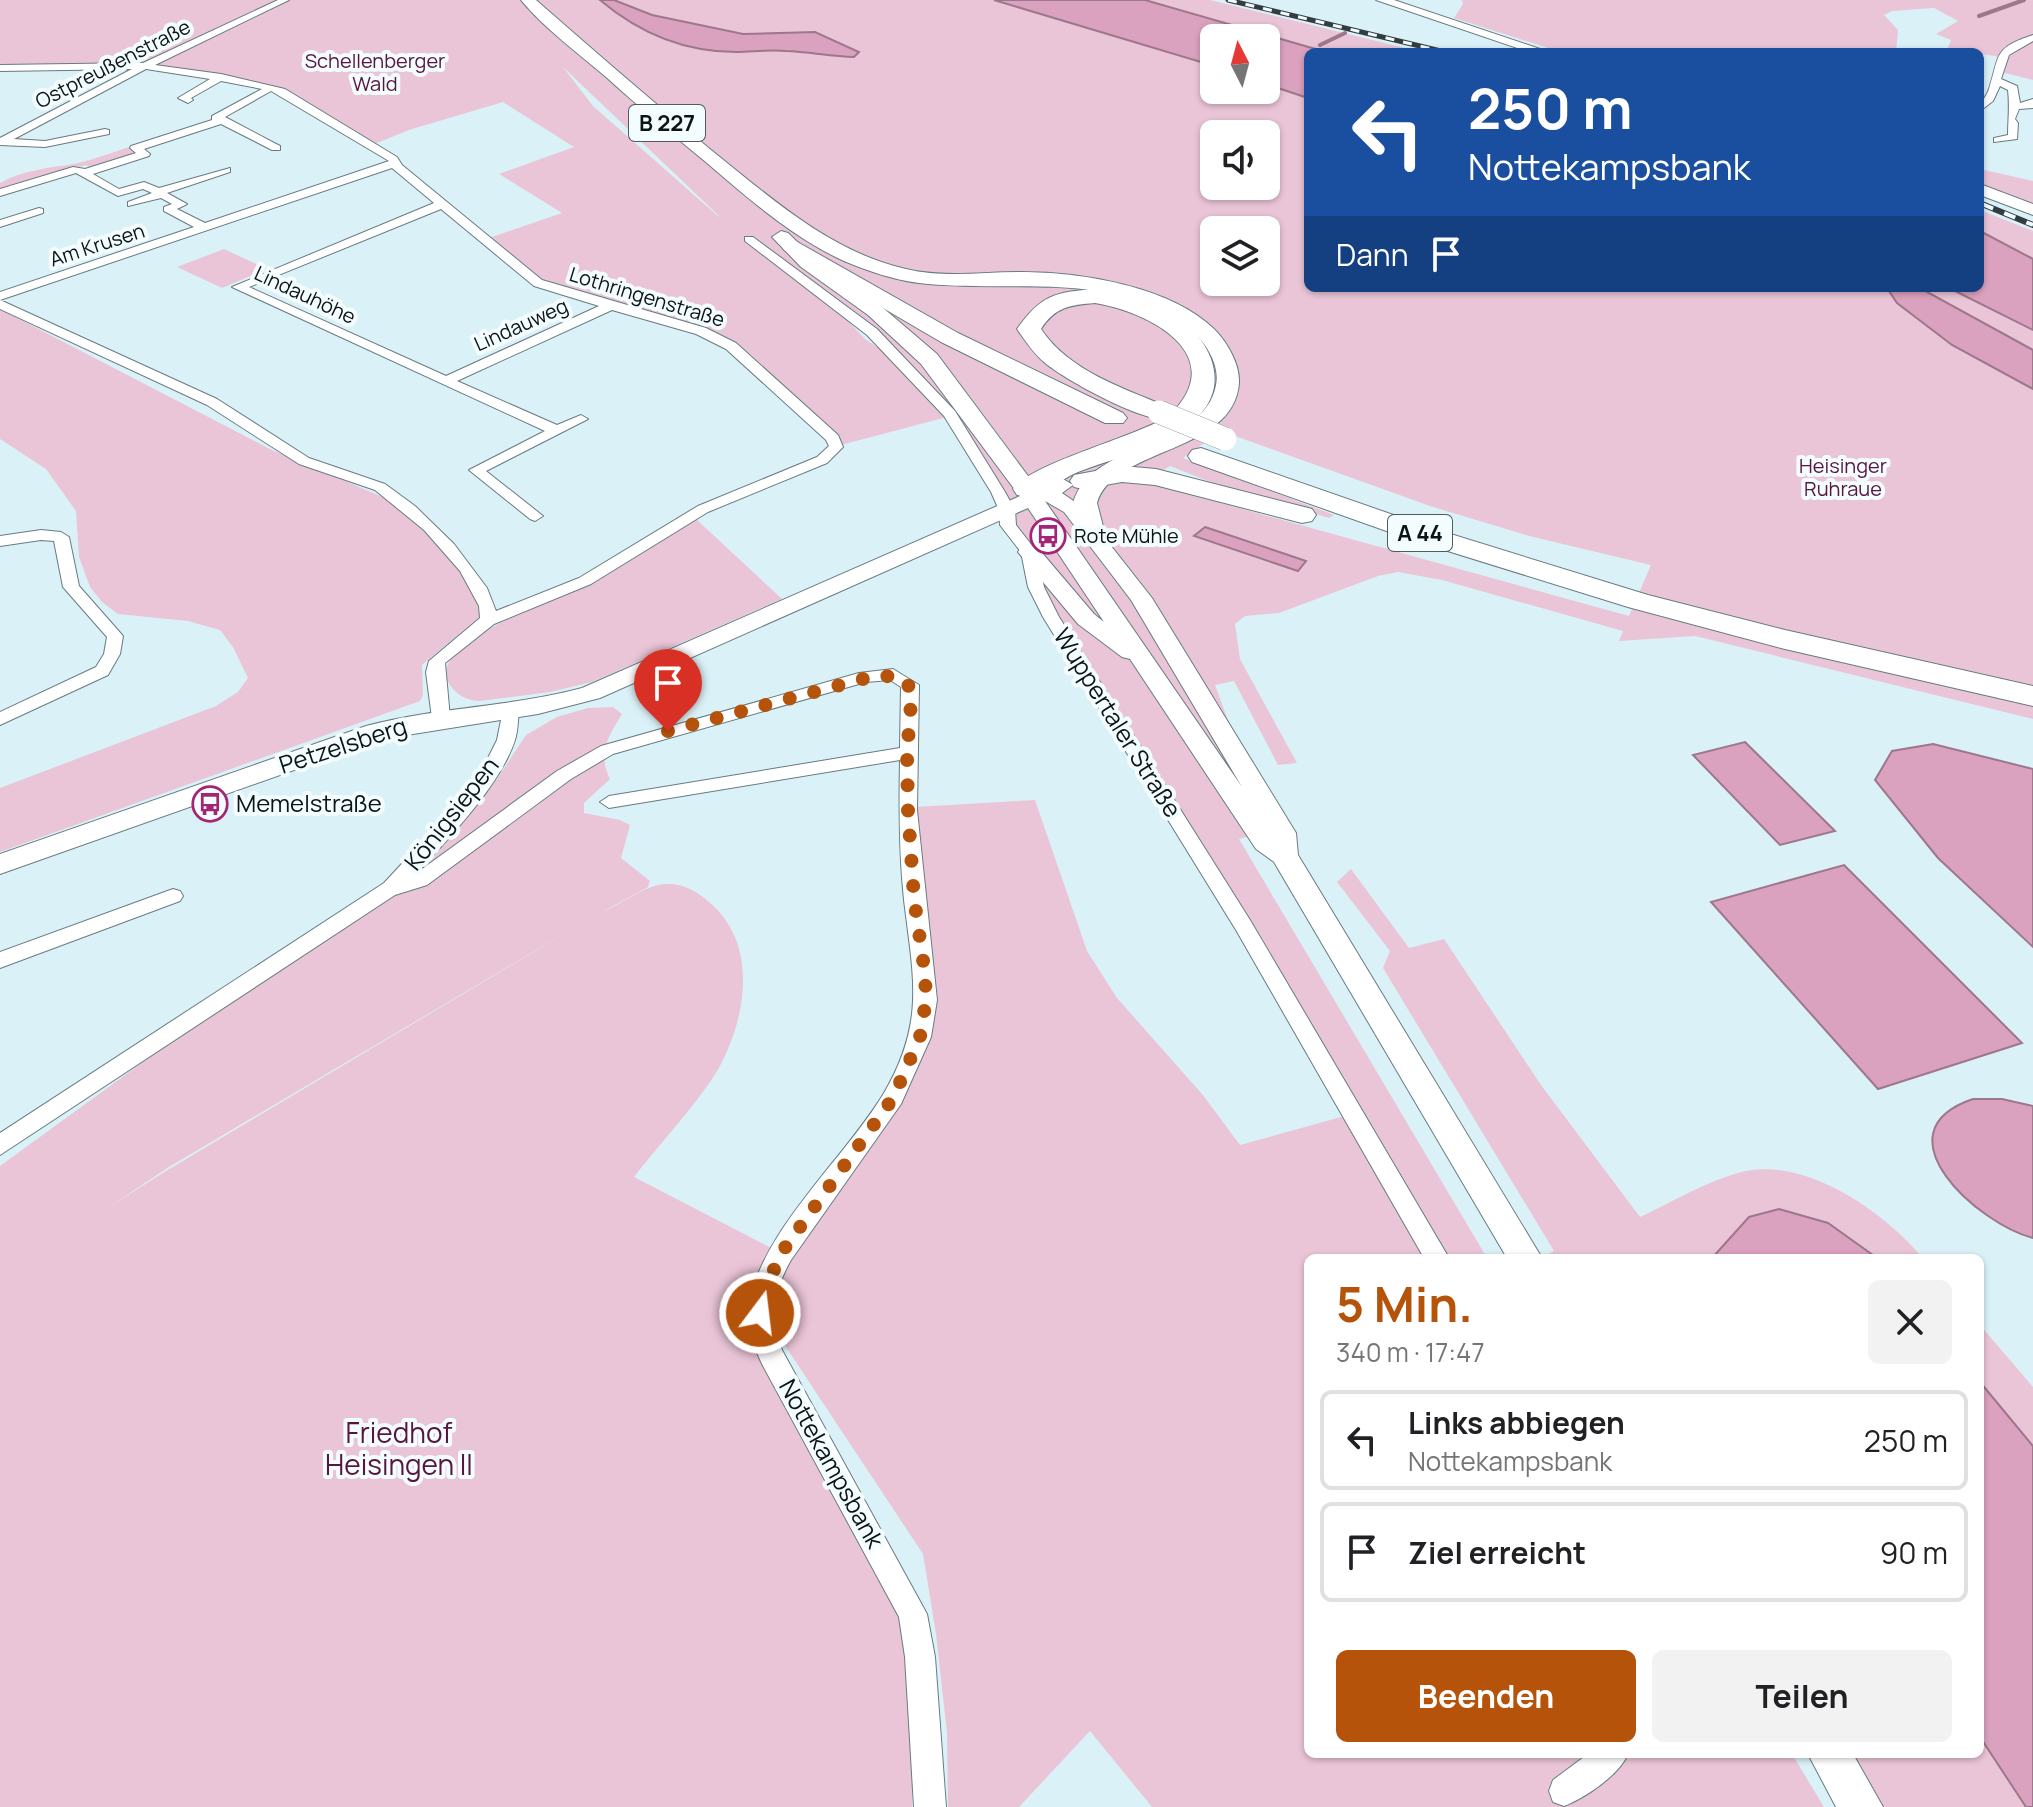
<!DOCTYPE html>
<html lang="de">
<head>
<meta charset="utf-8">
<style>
  body { margin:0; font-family:Manrope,sans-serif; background:#f2f2f2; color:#202124; height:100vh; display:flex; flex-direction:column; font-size:30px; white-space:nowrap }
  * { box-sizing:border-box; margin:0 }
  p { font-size:26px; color:#757577 }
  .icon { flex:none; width:44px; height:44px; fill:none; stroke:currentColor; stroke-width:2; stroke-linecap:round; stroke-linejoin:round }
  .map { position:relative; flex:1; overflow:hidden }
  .drawer { position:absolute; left:1304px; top:1254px; width:680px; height:504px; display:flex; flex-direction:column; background:#fff; border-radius:12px; box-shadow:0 2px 6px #0004 }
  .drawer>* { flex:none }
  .guide { position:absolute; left:1304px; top:48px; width:680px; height:244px; border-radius:12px; box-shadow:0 2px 6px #0004; background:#1a4fa0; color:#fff; overflow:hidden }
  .needle { width:52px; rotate:354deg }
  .tools { position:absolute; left:1200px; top:24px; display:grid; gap:16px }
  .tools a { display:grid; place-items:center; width:80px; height:80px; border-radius:12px; background:#fff; box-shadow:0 2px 6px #0004; font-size:40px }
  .pin { position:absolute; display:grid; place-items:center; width:68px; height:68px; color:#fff; margin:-82px -34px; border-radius:50% 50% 50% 0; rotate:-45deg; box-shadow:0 0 8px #0007 }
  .pin .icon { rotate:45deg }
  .me { position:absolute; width:88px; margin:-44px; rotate:15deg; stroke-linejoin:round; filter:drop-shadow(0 0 6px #0008) }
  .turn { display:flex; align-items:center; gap:28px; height:168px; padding:0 32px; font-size:36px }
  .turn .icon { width:104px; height:104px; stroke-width:2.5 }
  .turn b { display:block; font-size:56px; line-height:68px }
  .then { display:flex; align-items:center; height:76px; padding:0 32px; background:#0003; gap:16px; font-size:30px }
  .round { display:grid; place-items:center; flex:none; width:84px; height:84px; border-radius:12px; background:#f2f2f2 }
  .head { display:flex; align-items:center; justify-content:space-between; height:136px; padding:0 32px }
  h1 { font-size:48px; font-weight:700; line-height:60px; color:#b45309 }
  .primary-button { display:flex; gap:16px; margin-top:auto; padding:16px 32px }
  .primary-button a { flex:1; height:92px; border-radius:12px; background:#b45309; color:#fff; font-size:32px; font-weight:700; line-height:92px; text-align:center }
  .primary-button a+a { background:#f2f2f2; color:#202124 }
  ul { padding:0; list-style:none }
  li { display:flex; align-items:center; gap:24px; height:100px; margin:0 16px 12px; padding:0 16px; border:4px solid #e0e0e0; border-radius:12px }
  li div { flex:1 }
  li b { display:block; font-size:30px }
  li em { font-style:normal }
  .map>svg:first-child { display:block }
  .green { fill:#eac5d7; fill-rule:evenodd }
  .water { fill:#dba2bf; stroke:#9d778c; stroke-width:2 }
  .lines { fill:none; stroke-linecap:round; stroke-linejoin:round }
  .stream { stroke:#9d778c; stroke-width:4 }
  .street-casing { stroke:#677b81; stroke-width:2 }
  .secondary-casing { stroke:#677b81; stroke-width:2 }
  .primary-casing { stroke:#677b81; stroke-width:2 }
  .highway-casing { stroke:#677b81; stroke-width:2 }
  .street { fill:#fff; fill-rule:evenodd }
  .secondary { fill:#fff; fill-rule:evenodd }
  .primary { fill:#fff; fill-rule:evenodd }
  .highway { fill:#fff; fill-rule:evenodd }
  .rail-far1-casing { stroke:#333d40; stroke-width:5 }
  .rail-casing { stroke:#333d40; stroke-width:6 }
  .rail-far1 { stroke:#f3fcff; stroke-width:3; stroke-dasharray:9; stroke-linecap:butt }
  .rail { stroke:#f3fcff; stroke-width:4; stroke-dasharray:12; stroke-linecap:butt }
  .highway-bridge-casing { stroke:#677b81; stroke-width:24; stroke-linecap:butt }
  .highway-bridge { stroke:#fff; stroke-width:23 }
  .route { stroke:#b45309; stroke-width:14; stroke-dasharray:0 25.2 }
  .labels { text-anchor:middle; stroke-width:8; stroke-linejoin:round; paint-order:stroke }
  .far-park-label { font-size:20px; fill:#58163e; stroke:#f3fcff }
  .far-street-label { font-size:20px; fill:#0c1416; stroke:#f3fcff }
  .far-poi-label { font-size:20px; fill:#0c1416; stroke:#f3fcff; text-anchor:start }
  .shield { fill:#f3fcff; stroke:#515a5c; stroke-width:2 }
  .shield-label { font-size:22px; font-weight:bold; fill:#0c1416 }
  .street-label { font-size:24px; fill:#0c1416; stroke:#f3fcff }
  .poi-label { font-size:24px; fill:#0c1416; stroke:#f3fcff; text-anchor:start }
  .near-park-label { font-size:28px; fill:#58163e; stroke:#f3fcff }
</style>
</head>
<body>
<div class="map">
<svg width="2033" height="1807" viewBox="0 0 2033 1807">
  <rect width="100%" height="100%" fill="#dbf1f8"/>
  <path class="green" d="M0 0H1210L1421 52H1308V288H1980V210L2033 231V719L1695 636 1619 641 1623 631 1442 580 1398 572 1378 576 1279 613 1245 616 1235 624 1240 659 1297 763 1278 765 1234 681 1215 685 1230 726 1291 824 1239 839 1487 1258H1308V1754H1792L1824 1807H1152L1090 1731 1019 1807H948L947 1733 936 1634 923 1554 776 1332C771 1310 770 1294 780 1274L903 1089 926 1043 931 973 914 807 1035 800 1087 951 1117 998 1202 1094 1240 1145 1359 1112 1216 882 1050 628 1040 577 1059 594 1038 560 1009 524 1000 492 953 413 906 359 845 318 865 339 897 360 947 417 837 446 822 425 734 345 721 337 560 289 542 281 486 239 562 213 499 174 574 147 503 102 409 130 372 145 283 91 257 84 144 65 0 67ZM1214 38H1266V90H1214ZM563 67 719 216V217L593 106ZM1214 134H1266V186H1214ZM1214 230H1266V282H1214ZM1221 431 1430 506 1529 536 1651 565 1629 616 1145 482 1170 466 1213 483 1329 518 1334 515 1183 458ZM1206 527 1305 561V562L1299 571 1195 537Z
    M1462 0H2033V80L1997 71 1999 58 1995 56 1947 50 1951 40 1936 34 1958 21 1934 8 1892 11 1884 15 1898 30 1896 52H1561L1454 18 1463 4Z
    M129 147 139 153 91 168 86 165 0 191V183C24 170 48 168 74 164 92 160 111 153 129 147Z
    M1980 169 2033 181V208L1980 188Z
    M224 249 267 269 222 288 177 267Z
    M0 309 272 450 392 501 430 537 480 593 482 615 422 665 423 695 420 701 0 852V788L216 706 238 692 248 678 233 647 220 630 188 621 118 614 102 602 90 587 79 557 76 511 46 469 0 439Z
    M696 519 782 599 592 682 550 692 480 701C470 701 460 697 453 689 412 644 566 597 592 583 627 563 661 540 696 519Z
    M613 707 622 714C608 738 597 752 610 779L584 803V813L620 820 630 825 621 858 650 881 648 887 604 911C624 903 643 886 665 884 682 883 697 891 709 902 756 941 748 1009 723 1060 706 1095 659 1144 634 1177L777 1251 754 1296 915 1654 912 1807H0V1166L154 1054 371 907 431 861 497 779 526 735 557 717 588 708ZM577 926 166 1171 109 1207 169 1167Z
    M1351 869 1409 948 1444 939 1541 1085 1640 1217C1672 1202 1707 1181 1741 1172 1806 1156 1884 1212 1923 1258H1545L1544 1256 1554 1251 1383 968 1390 951 1337 882Z
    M1980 1325 2033 1387V1807H1871L1839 1754H1980Z"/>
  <path class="water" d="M600 0H614L652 15 743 34 815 32 859 52 854 57C830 56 809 52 786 51 769 49 752 52 736 52 684 52 639 33 600 0Z
    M994 0H1145L1326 52H1308V98L1266 84V38H1214V66Z
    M1980 231 2033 259V330L1949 288H1980Z
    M1887 288H1920L2033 350V389L1952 345 1897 303Z
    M1205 527 1306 561 1298 571 1194 536Z
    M1745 742 1835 831 1780 845 1693 755Z
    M1933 744 2033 769V947L1938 858 1875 780 1892 751Z
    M1844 865 2022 1043 1878 1089 1711 902Z
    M1973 1099H2002L2033 1106V1238C1978 1224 1875 1132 1973 1099Z
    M1779 1209 1828 1223 1877 1258H1712L1749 1217Z
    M1980 1382 2033 1446V1807H2026L1980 1737Z"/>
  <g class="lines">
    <path class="stream" d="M1979 16 2024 0
      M1320 45 1345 33"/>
    <defs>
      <path id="street" d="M278 0H289L155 65 221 74 285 89 397 157 402 165 542 280 706 328 736 343 838 435 843 447 827 463 708 512 591 584 494 624 445 663 450 718 441 724 432 718 426 672 429 661 480 618 479 606 460 571 424 530 375 490 299 464 207 405 0 309V300L217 399 309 458 385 484 415 506 454 544 487 588 496 611 579 578 698 506 817 457 829 446 826 440 726 349 696 334 612 310 457 381 557 425 581 415 588 419 486 471 543 516 535 521 530 519 469 470 545 431 232 287 434 203 392 168 0 300V292L194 227 164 211V207L172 204 161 198 128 206V202L152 193 143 189 118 196 76 173 0 196V189L73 167 85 169 136 153 130 148 131 146 212 120V116L262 89 221 81 191 98 193 100 188 103 178 98 210 79 146 69 14 139 45 141 105 129 109 130V134L45 147 0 145V138L132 69 0 71V65L143 63ZM271 91 389 161 205 223 177 209 187 204 167 193 230 172V168L159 188 144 182 119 189 93 174 149 156 150 154 144 149 221 124 272 150H280V146L225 117ZM441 209 534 286 599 306 446 376 249 287Z
        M2033 35V41L2009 55 2001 79 2017 86 2020 103 2033 99V108L2019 109 2015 119 2018 123 2017 139 1994 142V138L2008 135C2008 120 2010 106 2008 90L2000 86 1993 101 1980 111C1980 101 1986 98 1989 89 2000 55 1993 48 2033 35Z
        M39 208 43 209V213L0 227V220Z
        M745 237H753L877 329 955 411 1005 492 1015 510 1016 525 1037 552 1044 587 1059 617 1250 920 1449 1258H1424L1236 930 1043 617 1028 587 1021 552 1000 525 999 510 991 492 944 416 867 335 745 241Z
        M41 530 61 532 69 537 79 586 123 636 120 654 108 675 0 725V712L96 667 104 654 107 637 63 587 54 541 41 540 0 546V536Z
        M893 669 919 685 917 810 937 1000 931 1037 901 1104 791 1260C774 1290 769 1317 782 1350L927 1614 935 1657 946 1807H914L905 1657 899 1617 762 1364C755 1348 746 1331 748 1313 755 1236 845 1159 884 1093 926 1021 913 976 904 900 899 853 899 807 900 760L609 808 600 802 609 796 900 748 901 687 890 680 866 682 613 754 571 779 427 885 395 895 0 1155V1133L384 883 446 816 484 766 497 740 504 705 510 703 519 709C518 719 518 731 515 740 501 784 449 838 418 872L557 771 601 746 859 673Z
        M173 889 180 891 183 896 180 901 0 968V952Z
        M1588 1754H1628C1619 1775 1585 1798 1564 1806L1553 1802 1549 1791 1553 1780Z"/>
      <path id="secondary" d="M1376 0H1394L1549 52H1529Z
        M1980 184 2033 204V215L1980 195Z
        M1063 479 1073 485 1062 493 1078 504 1152 598 1296 833 1298 855 1542 1258H1507L1274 862 1256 849 1130 659 1122 657 1078 624 1018 552 1021 547H1037L1094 614 1104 622 1028 508 600 698 538 714 382 739 0 874V854L366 726C437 707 512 707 582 688L1020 496 1016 489 1019 485 1026 483 1042 487ZM1045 501 1064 512 1131 600 1242 787Z
        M1808 1754H1853L1883 1807H1836Z"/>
      <path id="primary" d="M521 0H536C594 51 652 101 711 150 770 197 830 252 906 269 943 278 983 272 1021 272 1080 272 1170 286 1214 329 1227 342 1240 364 1239 383 1234 454 1113 447 1097 503L1105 534 1102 539H1084L1073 503C1092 439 1204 450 1216 385 1220 366 1207 344 1193 332 1116 267 1010 294 919 283 894 280 868 271 844 261 793 238 749 199 707 163 673 135 639 107 606 77 578 53 545 29 521 0Z
        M781 231 788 233 815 259 882 307 937 354 1034 484 1038 489 1034 494H1018L921 364 868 315 801 267 772 237Z"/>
      <path id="highway" d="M792 239 958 333 1123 413 1127 418 1123 423H1105L941 342 784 250 781 245Z
        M1095 289C1119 293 1144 297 1166 309 1212 336 1238 390 1186 427 1154 450 1114 458 1078 472 1059 480 1037 500 1017 495L1013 489C1030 464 1131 438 1165 418 1143 423 1064 379 1045 363 1034 354 1026 342 1017 329 1041 295 1055 292 1095 289ZM1095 303C1150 312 1231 355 1170 415L1168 407C1123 388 1069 371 1041 329 1055 307 1070 305 1095 303Z
        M1201 448 1428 527 1648 595 1785 630 2033 686V706L1785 649 1628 607 1409 539 1192 462 1188 456 1192 450Z
        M1122 466 1156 469 1312 509 1316 515 1312 521 1302 523 1155 485 1122 482 1083 489 1074 487 1070 481 1074 475Z"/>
    </defs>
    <use href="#street" class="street-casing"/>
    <use href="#secondary" class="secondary-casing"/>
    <use href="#primary" class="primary-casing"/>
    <use href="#highway" class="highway-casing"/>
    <use href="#street" class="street"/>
    <use href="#secondary" class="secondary"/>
    <use href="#primary" class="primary"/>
    <use href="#highway" class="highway"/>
    <defs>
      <path id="rail-far1" d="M1228 0 1445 52
        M1980 203 1987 206"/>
      <path id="rail" d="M1982 204 2033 225"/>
    </defs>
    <use href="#rail-far1" class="rail-far1-casing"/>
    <use href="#rail" class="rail-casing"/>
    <use href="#rail-far1" class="rail-far1"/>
    <use href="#rail" class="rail"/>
    <defs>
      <path id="highway-bridge" d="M1159 412 1225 439"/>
    </defs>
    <use href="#highway-bridge" class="highway-bridge-casing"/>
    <use href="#highway-bridge" class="highway-bridge"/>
  </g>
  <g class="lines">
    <path class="route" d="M668 731 878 675 903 678 912 691 907 753 908 810 914 898 925 974 926 1000 920 1037 893 1098 782 1252 762 1296 760 1313"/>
  </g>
  <defs>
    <symbol id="bus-ring" viewBox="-11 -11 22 22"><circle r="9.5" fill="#f3fcff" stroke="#a52575" stroke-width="1.5"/><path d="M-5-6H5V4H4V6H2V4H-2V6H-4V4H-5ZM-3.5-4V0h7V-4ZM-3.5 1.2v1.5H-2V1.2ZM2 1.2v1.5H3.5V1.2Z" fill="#a52575"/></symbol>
  </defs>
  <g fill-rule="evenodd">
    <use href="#bus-ring" x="1028" y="516" width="40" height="40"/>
    <use href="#bus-ring" x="190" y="784" width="40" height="40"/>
  </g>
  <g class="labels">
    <g class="far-park-label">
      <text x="375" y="68">Schellenberger<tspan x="375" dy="23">Wald</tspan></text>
      <text x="1843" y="473">Heisinger<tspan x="1843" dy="23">Ruhraue</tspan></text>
    </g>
    <g class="far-street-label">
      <text transform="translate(113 64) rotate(-27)" y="7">Ostpreußenstraße</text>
      <text transform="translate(97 245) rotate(-18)" y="7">Am Krusen</text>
      <text transform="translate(305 295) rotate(25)" y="7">Lindauhöhe</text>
      <text transform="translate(647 297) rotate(17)" y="7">Lothringenstraße</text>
      <text transform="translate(521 325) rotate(-24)" y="7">Lindauweg</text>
    </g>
    <g class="far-poi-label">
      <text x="1074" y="543">Rote Mühle</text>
    </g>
    <g class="shield">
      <rect x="629" y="105" width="76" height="36" rx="6"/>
      <rect x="1388" y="515" width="64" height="36" rx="6"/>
    </g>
    <g class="shield-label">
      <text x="667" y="131">B 227</text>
      <text x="1420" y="541">A 44</text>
    </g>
    <g class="street-label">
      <text transform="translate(1117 723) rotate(58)" y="8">Wuppertaler Straße</text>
      <text transform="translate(343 746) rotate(-18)" y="8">Petzelsberg</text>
      <text transform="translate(452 814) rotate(-52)" y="8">Königsiepen</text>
      <text transform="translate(831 1464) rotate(61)" y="8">Nottekampsbank</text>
    </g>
    <g class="poi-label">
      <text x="236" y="812">Memelstraße</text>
    </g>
    <g class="near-park-label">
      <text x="399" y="1443">Friedhof<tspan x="399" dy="32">Heisingen II</tspan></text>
    </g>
  </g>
</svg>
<div class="tools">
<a><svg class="needle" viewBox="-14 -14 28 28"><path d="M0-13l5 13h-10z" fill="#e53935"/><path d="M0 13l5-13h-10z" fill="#757577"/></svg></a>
<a><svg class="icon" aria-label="sound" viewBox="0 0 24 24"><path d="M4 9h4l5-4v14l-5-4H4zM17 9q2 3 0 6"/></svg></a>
<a><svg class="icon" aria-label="layers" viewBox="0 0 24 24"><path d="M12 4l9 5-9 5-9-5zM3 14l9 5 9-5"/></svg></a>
</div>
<div class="pin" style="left:668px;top:731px;background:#d93025"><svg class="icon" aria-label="arrive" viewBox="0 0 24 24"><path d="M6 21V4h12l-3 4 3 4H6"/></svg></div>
<svg class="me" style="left:760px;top:1313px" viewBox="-20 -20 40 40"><circle r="17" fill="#b45309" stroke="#fff" stroke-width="3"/><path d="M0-11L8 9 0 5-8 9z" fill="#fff"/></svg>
<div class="guide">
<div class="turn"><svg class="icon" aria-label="left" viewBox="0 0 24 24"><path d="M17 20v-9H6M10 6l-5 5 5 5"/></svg><div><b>250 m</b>Nottekampsbank</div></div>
<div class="then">Dann<svg class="icon" aria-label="arrive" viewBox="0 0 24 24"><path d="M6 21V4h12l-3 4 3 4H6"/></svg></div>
</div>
<section class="drawer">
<div class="head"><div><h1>5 Min.</h1><p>340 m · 17:47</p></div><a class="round"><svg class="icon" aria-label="close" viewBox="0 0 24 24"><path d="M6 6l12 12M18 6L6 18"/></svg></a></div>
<ul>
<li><svg class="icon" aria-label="left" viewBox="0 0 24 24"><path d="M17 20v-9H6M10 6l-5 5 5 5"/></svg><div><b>Links abbiegen</b><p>Nottekampsbank</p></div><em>250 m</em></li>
<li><svg class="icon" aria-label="arrive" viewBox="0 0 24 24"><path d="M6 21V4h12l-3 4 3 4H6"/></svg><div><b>Ziel erreicht</b></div><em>90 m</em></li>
</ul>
<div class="primary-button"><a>Beenden</a><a>Teilen</a></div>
</section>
</div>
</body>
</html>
